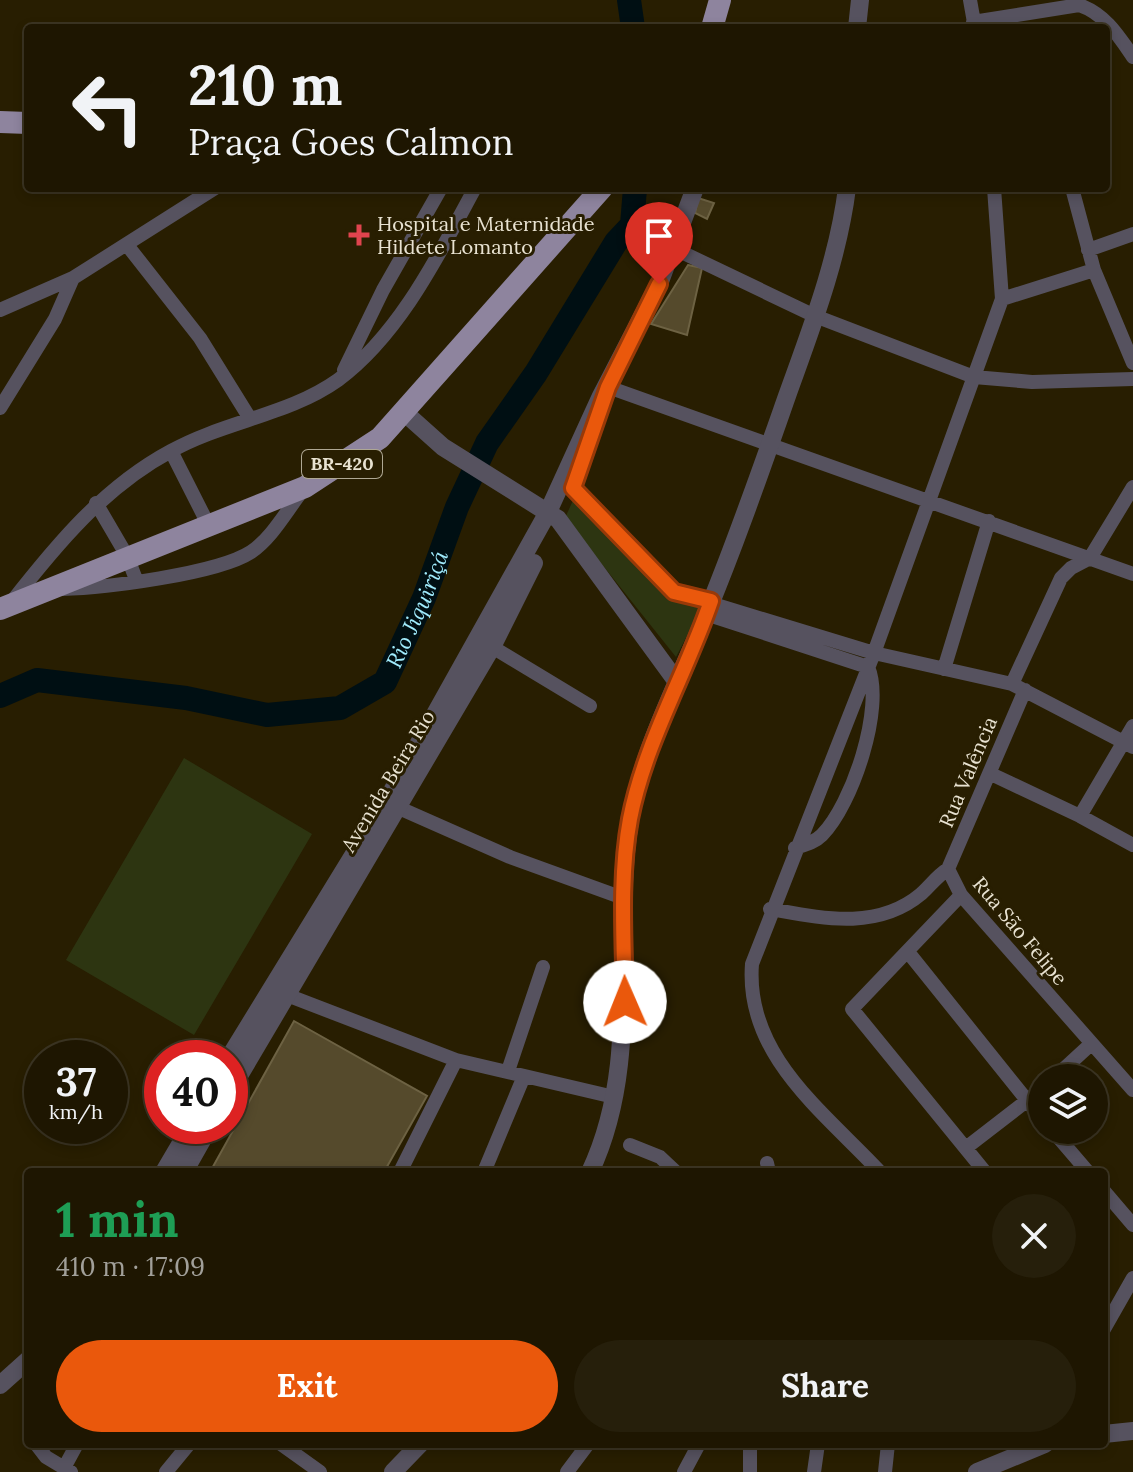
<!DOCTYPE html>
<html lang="en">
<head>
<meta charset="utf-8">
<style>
  body { margin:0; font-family:Lora,serif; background:#261f0b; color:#f1f3f6; height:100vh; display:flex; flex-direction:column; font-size:30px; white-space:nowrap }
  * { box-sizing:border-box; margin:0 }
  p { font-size:26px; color:#a19f99 }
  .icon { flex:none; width:44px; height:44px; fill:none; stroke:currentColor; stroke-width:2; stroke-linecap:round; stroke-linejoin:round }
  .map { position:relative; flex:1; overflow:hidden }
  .details { position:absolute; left:24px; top:1168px; width:1084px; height:280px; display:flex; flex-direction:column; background:#1e1601; border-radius:8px; box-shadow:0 4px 12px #0003,0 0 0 2px #3c3523 }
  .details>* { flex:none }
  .hud { position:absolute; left:24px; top:24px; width:1086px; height:168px; border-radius:8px; box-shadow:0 4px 12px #0003,0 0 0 2px #3c3523; background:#1e1601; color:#f1f3f6; overflow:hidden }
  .fabs { position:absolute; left:1028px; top:1064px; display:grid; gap:16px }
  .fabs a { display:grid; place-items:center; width:80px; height:80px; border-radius:50%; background:#1e1601; box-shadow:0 4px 12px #0003,0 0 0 2px #3c3523; font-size:40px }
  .speed { position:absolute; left:24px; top:1040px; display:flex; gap:16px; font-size:40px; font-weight:700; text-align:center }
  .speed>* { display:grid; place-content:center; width:104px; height:104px; border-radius:50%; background:#1e1601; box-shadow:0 4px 12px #0003,0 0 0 2px #3c3523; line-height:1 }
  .speed small { font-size:20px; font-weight:400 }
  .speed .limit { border:12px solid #d22; background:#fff; color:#111 }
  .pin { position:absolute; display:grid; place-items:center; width:68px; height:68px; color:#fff; margin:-82px -34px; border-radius:50% 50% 50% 0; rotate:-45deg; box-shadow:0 0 8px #0007 }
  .pin .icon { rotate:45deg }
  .me { position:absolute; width:88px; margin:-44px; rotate:359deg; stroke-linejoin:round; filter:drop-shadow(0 0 6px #0008) }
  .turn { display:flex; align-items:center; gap:28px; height:168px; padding:0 32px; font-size:36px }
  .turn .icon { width:104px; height:104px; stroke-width:2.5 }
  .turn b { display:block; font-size:56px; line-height:68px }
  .round { display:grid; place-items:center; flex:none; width:84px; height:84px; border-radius:42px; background:#261f0b }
  .summary { display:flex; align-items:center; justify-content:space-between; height:136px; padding:0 32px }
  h1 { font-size:48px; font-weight:800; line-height:60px; color:#1e9e55 }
  .action { display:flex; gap:16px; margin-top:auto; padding:16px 32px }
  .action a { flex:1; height:92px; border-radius:48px; background:#ea580c; color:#fff; font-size:32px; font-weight:800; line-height:92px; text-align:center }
  .action a+a { background:#261f0b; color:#f1f3f6 }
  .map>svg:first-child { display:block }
  .green { fill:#2d3511 }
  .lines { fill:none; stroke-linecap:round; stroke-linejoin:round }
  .river { stroke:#000f13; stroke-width:24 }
  .building { fill:#554a2c; stroke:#6d6243; stroke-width:2 }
  .minor { stroke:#56525f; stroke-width:14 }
  .tertiary { stroke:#56525f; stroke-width:18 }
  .primary { stroke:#8e849e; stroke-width:22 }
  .route-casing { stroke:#983908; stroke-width:20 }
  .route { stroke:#ea580c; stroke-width:14 }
  .health-dot { fill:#e0444e; stroke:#281e01; stroke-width:3 }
  .labels { text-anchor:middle; stroke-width:6; stroke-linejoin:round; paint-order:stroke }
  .shield { fill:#281e01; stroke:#aea793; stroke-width:2 }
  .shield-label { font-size:18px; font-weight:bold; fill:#e8e2d1 }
  .poi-label { font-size:20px; fill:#e8e2d1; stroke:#281e01; text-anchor:start }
  .street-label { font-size:20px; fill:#e8e2d1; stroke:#281e01 }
  .water-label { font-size:22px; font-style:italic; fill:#a0ecfd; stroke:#281e01 }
</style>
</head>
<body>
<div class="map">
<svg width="1133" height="1472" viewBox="0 0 1133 1472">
  <rect width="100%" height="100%" fill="#281e01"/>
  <path class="green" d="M575 496 702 607 676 657 565 518Z
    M184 758 312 834 194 1035 66 960Z"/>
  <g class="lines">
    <g class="river">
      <path d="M629 0 633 28"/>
      <path id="s1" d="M0 696 37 680 186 698 267 715 340 708 385 682 424 598 457 507 487 443 536 373 616 242 632 225 635 188"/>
    </g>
  </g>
  <path class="building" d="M698 198 714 203 707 219 695 213Z
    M688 265 702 268 687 335 651 324Z
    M294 1021 427 1096 384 1172H210Z"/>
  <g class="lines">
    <path class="minor" d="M970 0 975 28
      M973 22 1079 5C1105 14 1118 35 1133 57
      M1072 188 1094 270 1133 363
      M127 245 200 338 249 417
      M675 249 815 316 974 377 1032 382 1133 379
      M1088 250 1133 234
      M1002 299 1094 270
      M0 310 73 278 215 188
      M344 370 383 290 441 188
      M608 387 1133 574
      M0 408 55 319 73 278
      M171 451 208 524
      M564 482 674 592 874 653 1012 684 1133 747
      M96 503 127 556 137 582
      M62 589C104 588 217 574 251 552 272 538 287 510 303 490
      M10 604C57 544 104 487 171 451 225 421 289 415 338 380 400 334 439 254 475 188
      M706 614 868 667C885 707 852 805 822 835 814 843 804 845 795 848
      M484 642 590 706
      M944 669 989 521
      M1012 684 1061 578 1071 568 1090 558 1133 487
      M991 774 1080 816 1133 845
      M390 804 510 857 623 898
      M1080 816 1133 726
      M948 869 1025 690
      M961 895 852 1009 985 1172
      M770 909C821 918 877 931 921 894 930 886 937 876 948 869L961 895 1133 1090
      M908 952 1042 1119
      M279 992 456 1060 614 1097
      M508 1071 543 967
      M1054 1078 1091 1044
      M1052 1130 1088 1172
      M630 1145 660 1157 676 1172
      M967 1147 1042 1089
      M767 1163 769 1172
      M400 1172 456 1060
      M484 1172 524 1076
      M880 1172C823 1111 745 1055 752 964L874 653 1002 299 994 188
      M1104 1191 1133 1225
      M1104 1329 1133 1278
      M36 1444 46 1457 71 1472
      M281 1444 320 1472
      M64 1468 77 1444
      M166 1472 189 1444
      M567 1472 588 1444
      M684 1472 699 1444
      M750 1472V1444
      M814 1472 818 1444
      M885 1472 888 1444"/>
    <path class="tertiary" d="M857 28 860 0
      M405 413 443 447 558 519 677 682
      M229 1058 386 802 548 512 600 398 659 284 695 188
      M230 1091 492 647 534 563
      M164 1172 191 1126
      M184 1172 210 1126
      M590 1172C643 1060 611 938 630 821 642 750 678 683 705 617 735 545 761 470 787 396 811 329 838 260 847 188
      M0 1385 28 1360
      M1104 1434 1133 1431
      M393 1472 420 1444
      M977 1472 1045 1444"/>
    <path class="primary" d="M712 28 720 0
      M0 122 28 123
      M0 609 305 487 380 438 602 188"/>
  </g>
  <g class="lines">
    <defs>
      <path id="route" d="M625 1002C624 942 619 878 630 819 645 742 686 674 711 601L674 592 573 488 608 387 659 284"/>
    </defs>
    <use href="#route" class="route-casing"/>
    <use href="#route" class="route"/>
  </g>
  <path class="health-dot" d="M355 223h8v8h8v8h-8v8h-8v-8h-8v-8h8z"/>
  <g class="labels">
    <rect class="shield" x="302" y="450" width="80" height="28" rx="6"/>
    <g class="shield-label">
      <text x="342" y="470">BR-420</text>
    </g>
    <g class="poi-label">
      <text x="377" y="231">Hospital e Maternidade<tspan x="377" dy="23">Hildete Lomanto</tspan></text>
    </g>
    <g class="street-label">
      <text transform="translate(968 772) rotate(-67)" y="7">Rua Valência</text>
      <text transform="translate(388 781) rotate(-59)" y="7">Avenida Beira Rio</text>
      <text transform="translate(1020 931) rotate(50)" y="7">Rua São Felipe</text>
    </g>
    <g class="water-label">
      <text dy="8" stroke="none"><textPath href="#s1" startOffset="478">Rio Jiquiriçá</textPath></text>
    </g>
  </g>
</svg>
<div class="fabs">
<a><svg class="icon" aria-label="layers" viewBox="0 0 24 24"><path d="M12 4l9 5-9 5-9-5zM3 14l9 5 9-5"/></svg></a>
</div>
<div class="speed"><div>37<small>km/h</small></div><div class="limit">40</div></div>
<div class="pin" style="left:659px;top:284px;background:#d93025"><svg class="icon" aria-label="arrive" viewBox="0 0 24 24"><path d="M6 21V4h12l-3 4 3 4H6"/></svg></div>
<svg class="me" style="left:625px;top:1002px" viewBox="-20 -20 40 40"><circle r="19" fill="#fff"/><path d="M0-13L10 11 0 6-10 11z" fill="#ea580c"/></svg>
<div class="hud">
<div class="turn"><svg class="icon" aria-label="left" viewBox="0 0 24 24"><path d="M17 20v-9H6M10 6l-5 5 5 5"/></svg><div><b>210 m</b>Praça Goes Calmon</div></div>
</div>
<section class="details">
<div class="summary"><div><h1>1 min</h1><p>410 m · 17:09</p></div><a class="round"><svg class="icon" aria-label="close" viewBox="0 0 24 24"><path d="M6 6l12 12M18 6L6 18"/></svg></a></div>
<div class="action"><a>Exit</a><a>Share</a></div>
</section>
</div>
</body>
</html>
